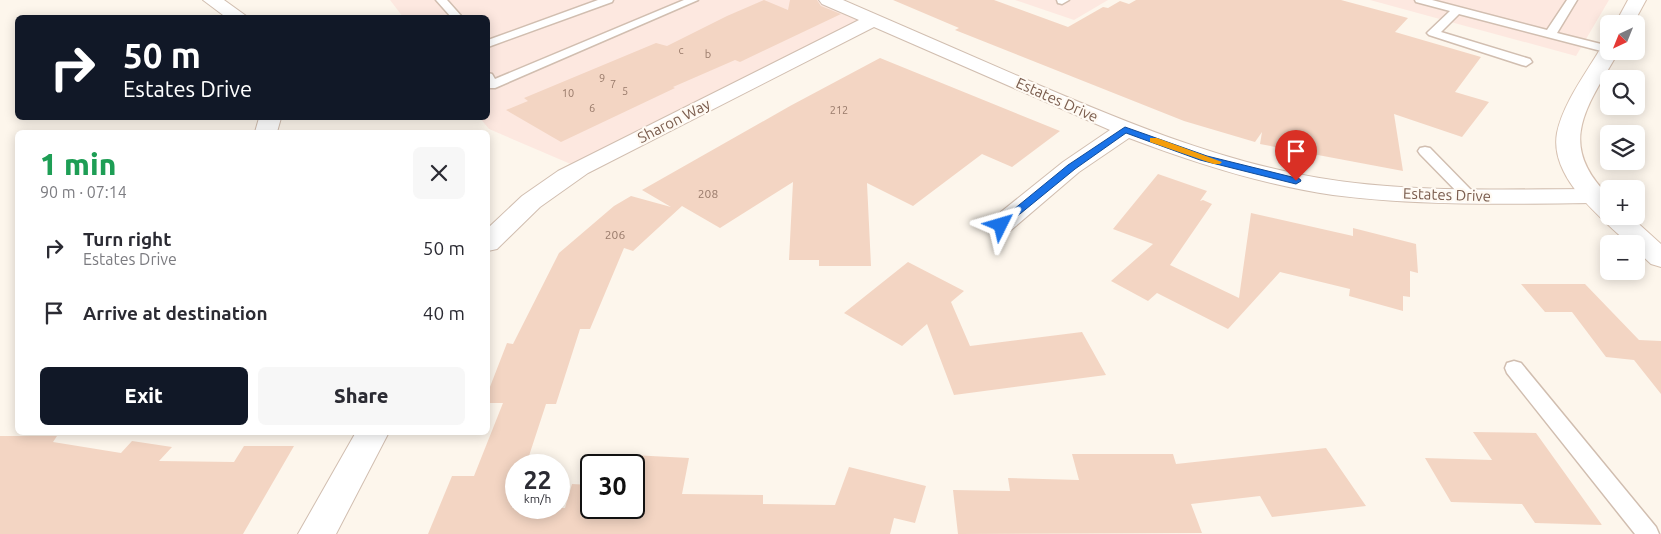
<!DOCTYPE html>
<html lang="en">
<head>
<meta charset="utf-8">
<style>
  body { margin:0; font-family:Ubuntu,sans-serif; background:#f7f7f7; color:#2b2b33; height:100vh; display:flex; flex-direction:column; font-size:19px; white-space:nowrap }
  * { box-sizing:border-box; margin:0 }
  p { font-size:16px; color:#7c7c81 }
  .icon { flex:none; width:28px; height:28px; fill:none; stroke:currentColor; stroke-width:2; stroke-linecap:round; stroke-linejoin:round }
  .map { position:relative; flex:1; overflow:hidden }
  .sheet { position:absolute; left:15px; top:130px; width:475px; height:305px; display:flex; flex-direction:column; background:#fff; border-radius:8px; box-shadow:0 2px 12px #0003 }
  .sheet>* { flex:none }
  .banner { position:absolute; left:15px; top:15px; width:475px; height:105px; border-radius:8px; box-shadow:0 2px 12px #0003; background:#111827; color:#fff; overflow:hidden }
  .needle { width:32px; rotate:223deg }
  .fabs { position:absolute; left:1600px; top:15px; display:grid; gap:10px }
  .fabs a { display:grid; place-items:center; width:45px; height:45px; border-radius:8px; background:#fff; box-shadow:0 2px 12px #0003; font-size:25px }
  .speed { position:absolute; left:505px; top:454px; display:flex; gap:10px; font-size:25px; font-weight:700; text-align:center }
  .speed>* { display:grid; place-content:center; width:65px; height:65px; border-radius:50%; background:#fff; box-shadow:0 2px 12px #0003; line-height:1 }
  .speed small { font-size:12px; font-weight:400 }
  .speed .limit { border:2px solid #111; border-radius:8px; background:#fff; color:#111 }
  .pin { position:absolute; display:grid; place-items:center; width:42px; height:42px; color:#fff; margin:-51px -21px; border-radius:50% 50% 50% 0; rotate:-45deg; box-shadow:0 0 5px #0007 }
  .pin .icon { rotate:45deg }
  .me { position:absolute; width:55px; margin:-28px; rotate:50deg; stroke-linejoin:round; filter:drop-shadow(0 0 4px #0008) }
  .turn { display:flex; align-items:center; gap:18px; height:105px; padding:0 25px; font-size:22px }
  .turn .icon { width:65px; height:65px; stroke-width:2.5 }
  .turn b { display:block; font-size:35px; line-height:42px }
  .round { display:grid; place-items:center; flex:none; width:52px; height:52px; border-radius:8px; background:#f7f7f7 }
  .headline { display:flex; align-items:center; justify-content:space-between; height:85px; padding:0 25px }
  h1 { font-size:30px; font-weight:800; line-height:38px; color:#1e9e55 }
  .primary-button { display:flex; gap:10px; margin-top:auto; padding:10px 25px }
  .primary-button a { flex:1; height:58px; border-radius:8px; background:#111827; color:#fff; font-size:20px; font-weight:800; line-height:58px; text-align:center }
  .primary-button a+a { background:#f7f7f7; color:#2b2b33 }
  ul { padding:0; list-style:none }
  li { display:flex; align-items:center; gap:15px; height:65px; padding:0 25px }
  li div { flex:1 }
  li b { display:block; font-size:19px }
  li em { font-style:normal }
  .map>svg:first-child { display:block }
  .commercial { fill:#fde8e0 }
  .building { fill:#f3d5c3 }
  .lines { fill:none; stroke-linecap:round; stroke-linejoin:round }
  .lane-casing { stroke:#d1beb0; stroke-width:3 }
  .street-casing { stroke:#d1beb0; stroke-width:2 }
  .secondary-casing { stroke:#d6c0b0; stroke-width:2 }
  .lane { fill:#fff; fill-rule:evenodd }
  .street { fill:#fff; fill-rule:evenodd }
  .secondary { fill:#fff; fill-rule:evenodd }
  .route { fill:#1a73e8; stroke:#114b97 }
  .slow { fill:#f59e0b }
  .labels { text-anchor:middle; stroke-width:4.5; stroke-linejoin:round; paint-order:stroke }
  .far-number-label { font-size:11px; fill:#987a6a }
  .number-label { font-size:12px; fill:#987a6a }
  .street-label { font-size:15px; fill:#7a5c4d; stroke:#fffaf3 }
</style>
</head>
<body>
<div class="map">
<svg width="1661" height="534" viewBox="0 0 1661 534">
  <rect width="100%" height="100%" fill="#fdf6ec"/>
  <path class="commercial" d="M390 0H828L874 20 580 168 489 129 480 118H488V18L403 17Z
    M1015 0H1108L1074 20Z
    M1370 0H1609L1576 56Z"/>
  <path class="building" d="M764 0 788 10 790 0H817L821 6 841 14 740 62 735 60 673 87 675 88 561 142 506 110 528 101 524 98 656 43 667 46 727 16Z
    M893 0H994L1068 27 1103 7 1108 8 1120 1 1129 4 1136 0H1341L1408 18 1395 32 1481 57 1455 92 1489 102 1462 137 1394 114 1403 171 1260 144 1262 132 1255 142 1184 121 955 30 959 28Z
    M880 58 1060 131 1012 167 982 154 913 206 867 183 871 266H819V260H789L793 182 720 228 682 206 633 251 624 248 590 329H580L556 404H546L526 465H516V495L512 508H565L572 484 591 485V508H634V465H630L632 455 689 458 682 494 763 495V504L835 505 849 467 926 486 915 523 894 518 890 534H428L452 476H474L503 403H488V392L507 343 513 344 559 253 614 206 631 196 671 207 642 190 790 106Z
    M1158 174 1207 191 1200 201 1203 200 1212 204 1170 265 1239 298 1251 213 1353 236V228L1416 244 1418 273 1410 271V297L1403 296V311L1349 296 1350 289 1280 272 1228 329 1157 293 1148 301 1111 281 1153 244 1113 229Z
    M908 262 964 291 951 302 970 346 1082 332 1106 375 954 395 927 324 902 346 844 313Z
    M1521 284H1585L1639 340 1661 341V394L1634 360 1606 357 1572 312H1545Z
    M1473 432 1536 433 1602 525 1535 523 1522 504 1451 502 1425 458 1492 460Z
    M0 436H57L53 442 121 453 132 441 172 447 159 461 234 462 244 446H294L243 534H0Z
    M1326 448 1366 506 1272 517 1260 496 1191 504 1202 533 958 534 953 490 1010 491 1008 478 1079 480 1072 454H1173L1176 464Z"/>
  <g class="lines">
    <defs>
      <path id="lane" d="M436 0H447L463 18H452Z
        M598 0H613L612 2 488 47V40Z
        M684 0H698L495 88H488V73L492 74 495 79Z
        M1057 0H1069L1062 4 1058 3Z
        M1415 0H1432L1547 30 1567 0H1577L1557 33 1609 46V51H1614L1609 53 1459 14 1441 32 1530 59 1532 62 1526 66 1522 65 1429 35 1427 33 1429 31 1450 11 1416 2Z
        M1425 147 1430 148 1474 193 1476 196 1474 199H1464L1420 154 1418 151 1420 148Z
        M1514 361 1521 363 1656 527 1659 534H1635L1507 373 1505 368 1507 363Z"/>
      <path id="street" d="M203 0H224L249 18H227Z
        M819 0H843C909 29 975 57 1041 86 1123 121 1206 155 1293 173 1391 194 1492 189 1591 189L1600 191 1603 196 1600 201 1591 203C1505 204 1419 206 1333 195 1263 185 1195 163 1129 138L1079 172 1010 231 1001 233 992 231 988 225 992 219 1063 162 1110 130 874 27 588 173 540 207 497 249 488 251V228L522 196 558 171 859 20 822 4Z
        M259 118H281L277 132H255Z
        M356 432H389L336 534H298Z"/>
      <path id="secondary" d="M1628 0H1646L1633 24H1615Z
        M1609 45V51H1619C1588 106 1555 143 1609 196V216H1630L1661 244V267L1651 264 1636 250V244H1629C1600 217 1549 177 1557 133 1563 104 1584 76 1599 51L1602 47Z"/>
    </defs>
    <use href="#lane" class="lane-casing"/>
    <use href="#street" class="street-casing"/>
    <use href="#secondary" class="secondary-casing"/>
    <use href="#lane" class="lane"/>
    <use href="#street" class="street"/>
    <use href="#secondary" class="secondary"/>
  </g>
  <path class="route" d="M1125 127 1207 156 1300 179 1301 181 1296 184 1200 160 1126 133 1075 169 1004 227H997L995 225 997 223 1068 165Z"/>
  <path class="slow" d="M1150 138H1157L1222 162 1220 164H1214L1150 142Z"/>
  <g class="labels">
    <g class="far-number-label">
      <text x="681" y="54">c</text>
      <text x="708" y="58">b</text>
      <text x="602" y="82">9</text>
      <text x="613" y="88">7</text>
      <text x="625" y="95">5</text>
      <text x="568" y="97">10</text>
      <text x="592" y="112">6</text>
      <text x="839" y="114">212</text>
    </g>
    <g class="number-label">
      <text x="708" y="198">208</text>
      <text x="615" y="239">206</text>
    </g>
    <g class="street-label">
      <text transform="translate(1057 100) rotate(24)" y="5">Estates Drive</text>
      <text transform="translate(674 121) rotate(-27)" y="5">Sharon Way</text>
      <text transform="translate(1447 195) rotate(2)" y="5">Estates Drive</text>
    </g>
  </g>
</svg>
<div class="fabs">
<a><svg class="needle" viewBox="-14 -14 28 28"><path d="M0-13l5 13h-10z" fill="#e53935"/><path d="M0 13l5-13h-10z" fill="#7c7c81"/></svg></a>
<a><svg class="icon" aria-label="search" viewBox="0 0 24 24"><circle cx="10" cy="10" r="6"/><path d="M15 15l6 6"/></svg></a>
<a><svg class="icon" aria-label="layers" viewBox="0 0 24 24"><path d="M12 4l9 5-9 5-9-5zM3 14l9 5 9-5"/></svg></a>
<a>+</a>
<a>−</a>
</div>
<div class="speed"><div>22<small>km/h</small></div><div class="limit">30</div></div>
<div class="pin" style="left:1296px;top:181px;background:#d93025"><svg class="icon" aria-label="arrive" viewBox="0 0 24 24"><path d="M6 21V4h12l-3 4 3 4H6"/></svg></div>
<svg class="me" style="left:1001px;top:225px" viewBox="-20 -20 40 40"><path d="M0-17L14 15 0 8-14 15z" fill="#1a73e8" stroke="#fff" stroke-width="4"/></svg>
<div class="banner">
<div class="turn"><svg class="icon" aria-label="right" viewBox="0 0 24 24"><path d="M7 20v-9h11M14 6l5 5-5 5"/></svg><div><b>50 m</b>Estates Drive</div></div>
</div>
<section class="sheet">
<div class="headline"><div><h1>1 min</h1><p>90 m · 07:14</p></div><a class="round"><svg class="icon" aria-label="close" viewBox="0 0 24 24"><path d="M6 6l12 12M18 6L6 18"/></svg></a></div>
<ul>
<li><svg class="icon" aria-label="right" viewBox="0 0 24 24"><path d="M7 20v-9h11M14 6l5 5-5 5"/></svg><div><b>Turn right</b><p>Estates Drive</p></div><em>50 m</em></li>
<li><svg class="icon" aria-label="arrive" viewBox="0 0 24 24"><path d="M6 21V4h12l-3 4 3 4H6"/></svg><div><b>Arrive at destination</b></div><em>40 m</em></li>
</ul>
<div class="primary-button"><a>Exit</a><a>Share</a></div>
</section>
</div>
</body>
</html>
